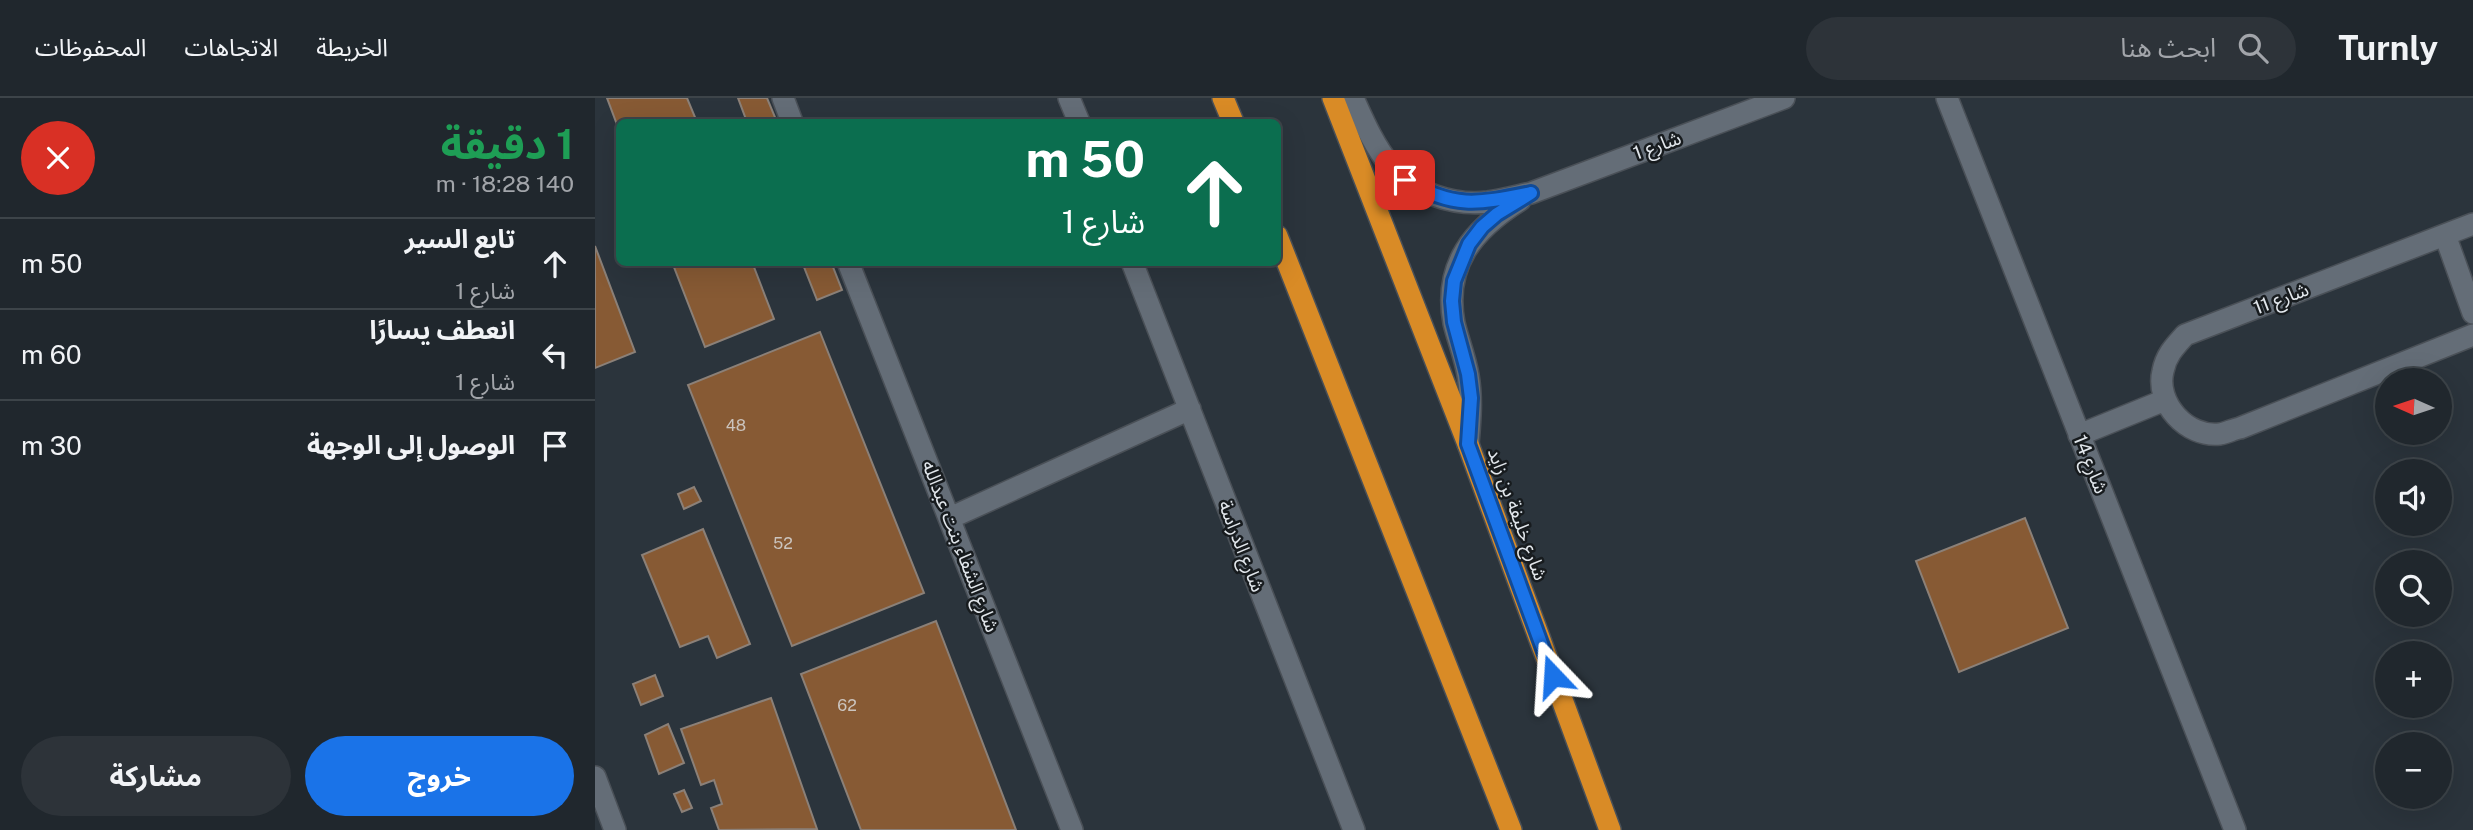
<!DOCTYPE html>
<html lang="ar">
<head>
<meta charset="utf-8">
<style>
  body { margin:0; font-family:"Public Sans","Noto Sans Arabic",sans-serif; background:#2d3339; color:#f1f3f6; direction:rtl; height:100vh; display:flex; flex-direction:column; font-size:26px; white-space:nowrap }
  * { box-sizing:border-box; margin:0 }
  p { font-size:23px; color:#a2a5aa }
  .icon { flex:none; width:38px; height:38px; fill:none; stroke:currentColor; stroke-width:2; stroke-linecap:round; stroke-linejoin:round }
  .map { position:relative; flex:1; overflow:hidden; direction:ltr }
  .panel { display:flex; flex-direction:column; background:#20272d; width:595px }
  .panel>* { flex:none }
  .guide { position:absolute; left:21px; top:21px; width:665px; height:147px; border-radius:10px; box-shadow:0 7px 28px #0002,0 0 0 2px #3d4449; direction:rtl; background:#0b6e4f; color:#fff; overflow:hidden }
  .needle { width:46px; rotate:273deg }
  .controls { position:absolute; left:1780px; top:270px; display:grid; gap:14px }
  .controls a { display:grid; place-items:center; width:77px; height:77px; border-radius:50%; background:#20272d; box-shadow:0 7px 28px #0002,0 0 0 2px #3d4449; font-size:35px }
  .pin { position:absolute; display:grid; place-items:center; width:60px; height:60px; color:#fff; margin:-30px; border-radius:14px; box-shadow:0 4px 10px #0006 }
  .me { position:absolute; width:77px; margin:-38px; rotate:340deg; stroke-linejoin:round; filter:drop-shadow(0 0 5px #0008) }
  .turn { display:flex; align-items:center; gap:24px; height:147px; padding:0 21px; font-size:32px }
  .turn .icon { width:91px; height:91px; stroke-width:2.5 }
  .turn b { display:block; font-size:49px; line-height:60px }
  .round { display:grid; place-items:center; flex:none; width:74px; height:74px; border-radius:37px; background:#2d3339 }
  .summary { display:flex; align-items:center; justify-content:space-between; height:119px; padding:0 21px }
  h1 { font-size:42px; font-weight:700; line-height:52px; color:#1e9e55 }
  .action { display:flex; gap:14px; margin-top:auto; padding:14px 21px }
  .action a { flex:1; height:80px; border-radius:42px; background:#1a73e8; color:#fff; font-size:28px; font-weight:700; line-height:80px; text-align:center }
  .action a+a { background:#2d3339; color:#f1f3f6 }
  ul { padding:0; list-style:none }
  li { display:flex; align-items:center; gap:21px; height:91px; padding:0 21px; border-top:2px solid #3d4449 }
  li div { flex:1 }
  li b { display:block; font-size:26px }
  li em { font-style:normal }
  header { display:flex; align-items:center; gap:42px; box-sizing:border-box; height:98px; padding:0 35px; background:#20272d; border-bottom:2px solid #3d4449 }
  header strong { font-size:33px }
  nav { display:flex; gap:38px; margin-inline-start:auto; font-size:24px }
  .search { width:490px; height:63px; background:#2d3339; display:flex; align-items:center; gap:18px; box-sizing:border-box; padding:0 24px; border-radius:38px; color:#a2a5aa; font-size:26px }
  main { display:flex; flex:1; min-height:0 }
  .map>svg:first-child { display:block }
  .building { fill:#875a34; stroke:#8b8078; stroke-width:2 }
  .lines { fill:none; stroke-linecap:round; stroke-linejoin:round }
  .minor-casing { stroke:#4a5057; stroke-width:24 }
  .highway-casing { stroke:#4a5057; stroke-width:24 }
  .minor { stroke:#646d77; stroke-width:21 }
  .highway { stroke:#d98b26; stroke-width:21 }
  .route-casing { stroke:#114b97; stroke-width:18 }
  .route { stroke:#1a73e8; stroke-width:12 }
  .labels { text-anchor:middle; stroke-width:5; stroke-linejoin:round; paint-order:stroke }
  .number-label { font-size:16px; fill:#cbc4be }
  .street-label { font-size:19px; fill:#e2e7ec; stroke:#171b1e }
</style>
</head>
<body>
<header>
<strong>Turnly</strong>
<div class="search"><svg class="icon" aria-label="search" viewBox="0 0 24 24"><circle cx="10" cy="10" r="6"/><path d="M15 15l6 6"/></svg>ابحث هنا</div>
<nav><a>الخريطة</a><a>الاتجاهات</a><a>المحفوظات</a></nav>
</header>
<main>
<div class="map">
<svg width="1878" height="732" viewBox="0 0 1878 732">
  <rect width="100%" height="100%" fill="#2b343c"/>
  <path class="building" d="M12 0H92L102 24H24V32Z
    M143 0H172L182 24H152Z
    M0 148 40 254 0 270Z
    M77 164H157L179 221 110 249Z
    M207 164H236L247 192 222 202Z
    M225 234 329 495 197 548 93 287Z
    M99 389 106 403 89 411 83 396Z
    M1430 420 1473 530 1364 574 1321 463Z
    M108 431 155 546 122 560 113 538 85 549 47 457Z
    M341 523 421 732H266L206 576Z
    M60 577 68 598 46 607 38 586Z
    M176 600 222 731 124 732 116 710 127 706 119 682 106 687 86 631Z
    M73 626 89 665 64 676 50 637Z
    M89 692 97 710 87 714 79 696Z"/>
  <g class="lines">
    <defs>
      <path id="minor" d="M188 0 197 24
        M474 0 484 24
        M758 0C768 22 779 48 795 67 818 95 858 108 893 104 907 102 922 98 936 95L1189 0
        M1352 0 1640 732
        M1878 126 1590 237C1580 248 1571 257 1568 273 1560 305 1592 340 1625 336 1631 335 1639 331 1645 330L1878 237
        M1850 137 1878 215
        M253 164 477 732
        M537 164 759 732
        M1484 337 1570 302
        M873 346C875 323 877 300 873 277 870 259 863 242 859 225 848 166 879 131 925 102
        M355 420 595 311
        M0 679 20 732"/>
      <path id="highway" d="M628 0 638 24
        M738 0 873 346 1015 732
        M682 138 916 732"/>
    </defs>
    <use href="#minor" class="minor-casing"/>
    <use href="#highway" class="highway-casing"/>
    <use href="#minor" class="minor"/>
    <use href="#highway" class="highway"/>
  </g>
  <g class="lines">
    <defs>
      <path id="route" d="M810 82C859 111 882 106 936 95L902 116 887 129 874 146 859 183 857 203 859 224 873 276 876 300 873 346 958 578"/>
    </defs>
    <use href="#route" class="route-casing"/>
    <use href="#route" class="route"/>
  </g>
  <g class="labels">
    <g class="number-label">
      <text x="141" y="333">48</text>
      <text x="188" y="451">52</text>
      <text x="252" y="613">62</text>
    </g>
    <g class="street-label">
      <text transform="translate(1062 47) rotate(-20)" y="7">شارع 1</text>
      <text transform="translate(1686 200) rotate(-21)" y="7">شارع 11</text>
      <text transform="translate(1496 366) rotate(68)" y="7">شارع 14</text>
      <text transform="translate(923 416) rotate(70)" y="7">شارع خليفة بن زايد</text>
      <text transform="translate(366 448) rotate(69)" y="7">شارع الشفاء بنت عبدالله</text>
      <text transform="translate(647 448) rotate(69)" y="7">شارع الدراسة</text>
    </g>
  </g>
</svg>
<div class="controls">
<a><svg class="needle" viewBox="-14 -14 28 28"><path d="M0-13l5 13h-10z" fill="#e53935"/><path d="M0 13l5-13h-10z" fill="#a2a5aa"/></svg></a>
<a><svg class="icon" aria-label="sound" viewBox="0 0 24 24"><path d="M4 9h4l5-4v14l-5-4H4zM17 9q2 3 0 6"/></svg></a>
<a><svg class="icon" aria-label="search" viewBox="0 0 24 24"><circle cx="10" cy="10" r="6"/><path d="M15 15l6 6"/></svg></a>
<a>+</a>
<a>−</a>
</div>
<div class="pin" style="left:810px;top:82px;background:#d93025"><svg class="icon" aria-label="arrive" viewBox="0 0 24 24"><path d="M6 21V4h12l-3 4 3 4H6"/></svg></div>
<svg class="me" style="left:958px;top:578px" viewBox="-20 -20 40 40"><path d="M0-17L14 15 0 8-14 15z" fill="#1a73e8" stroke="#fff" stroke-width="4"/></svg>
<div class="guide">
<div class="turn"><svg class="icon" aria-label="ahead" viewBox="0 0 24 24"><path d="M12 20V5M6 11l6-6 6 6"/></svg><div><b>50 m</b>شارع 1</div></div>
</div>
</div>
<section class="panel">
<div class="summary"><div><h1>1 دقيقة</h1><p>140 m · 18:28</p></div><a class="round" style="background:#d93025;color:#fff"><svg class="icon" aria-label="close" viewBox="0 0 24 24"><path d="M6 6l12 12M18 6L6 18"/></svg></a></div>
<ul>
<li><svg class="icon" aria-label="ahead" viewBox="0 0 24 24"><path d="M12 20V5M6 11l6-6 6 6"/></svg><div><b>تابع السير</b><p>شارع 1</p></div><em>50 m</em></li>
<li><svg class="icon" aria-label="left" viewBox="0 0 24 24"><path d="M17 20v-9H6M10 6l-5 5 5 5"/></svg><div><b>انعطف يسارًا</b><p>شارع 1</p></div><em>60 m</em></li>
<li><svg class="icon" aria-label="arrive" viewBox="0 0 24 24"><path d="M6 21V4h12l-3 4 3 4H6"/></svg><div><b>الوصول إلى الوجهة</b></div><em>30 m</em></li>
</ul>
<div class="action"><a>خروج</a><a>مشاركة</a></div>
</section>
</main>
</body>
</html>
